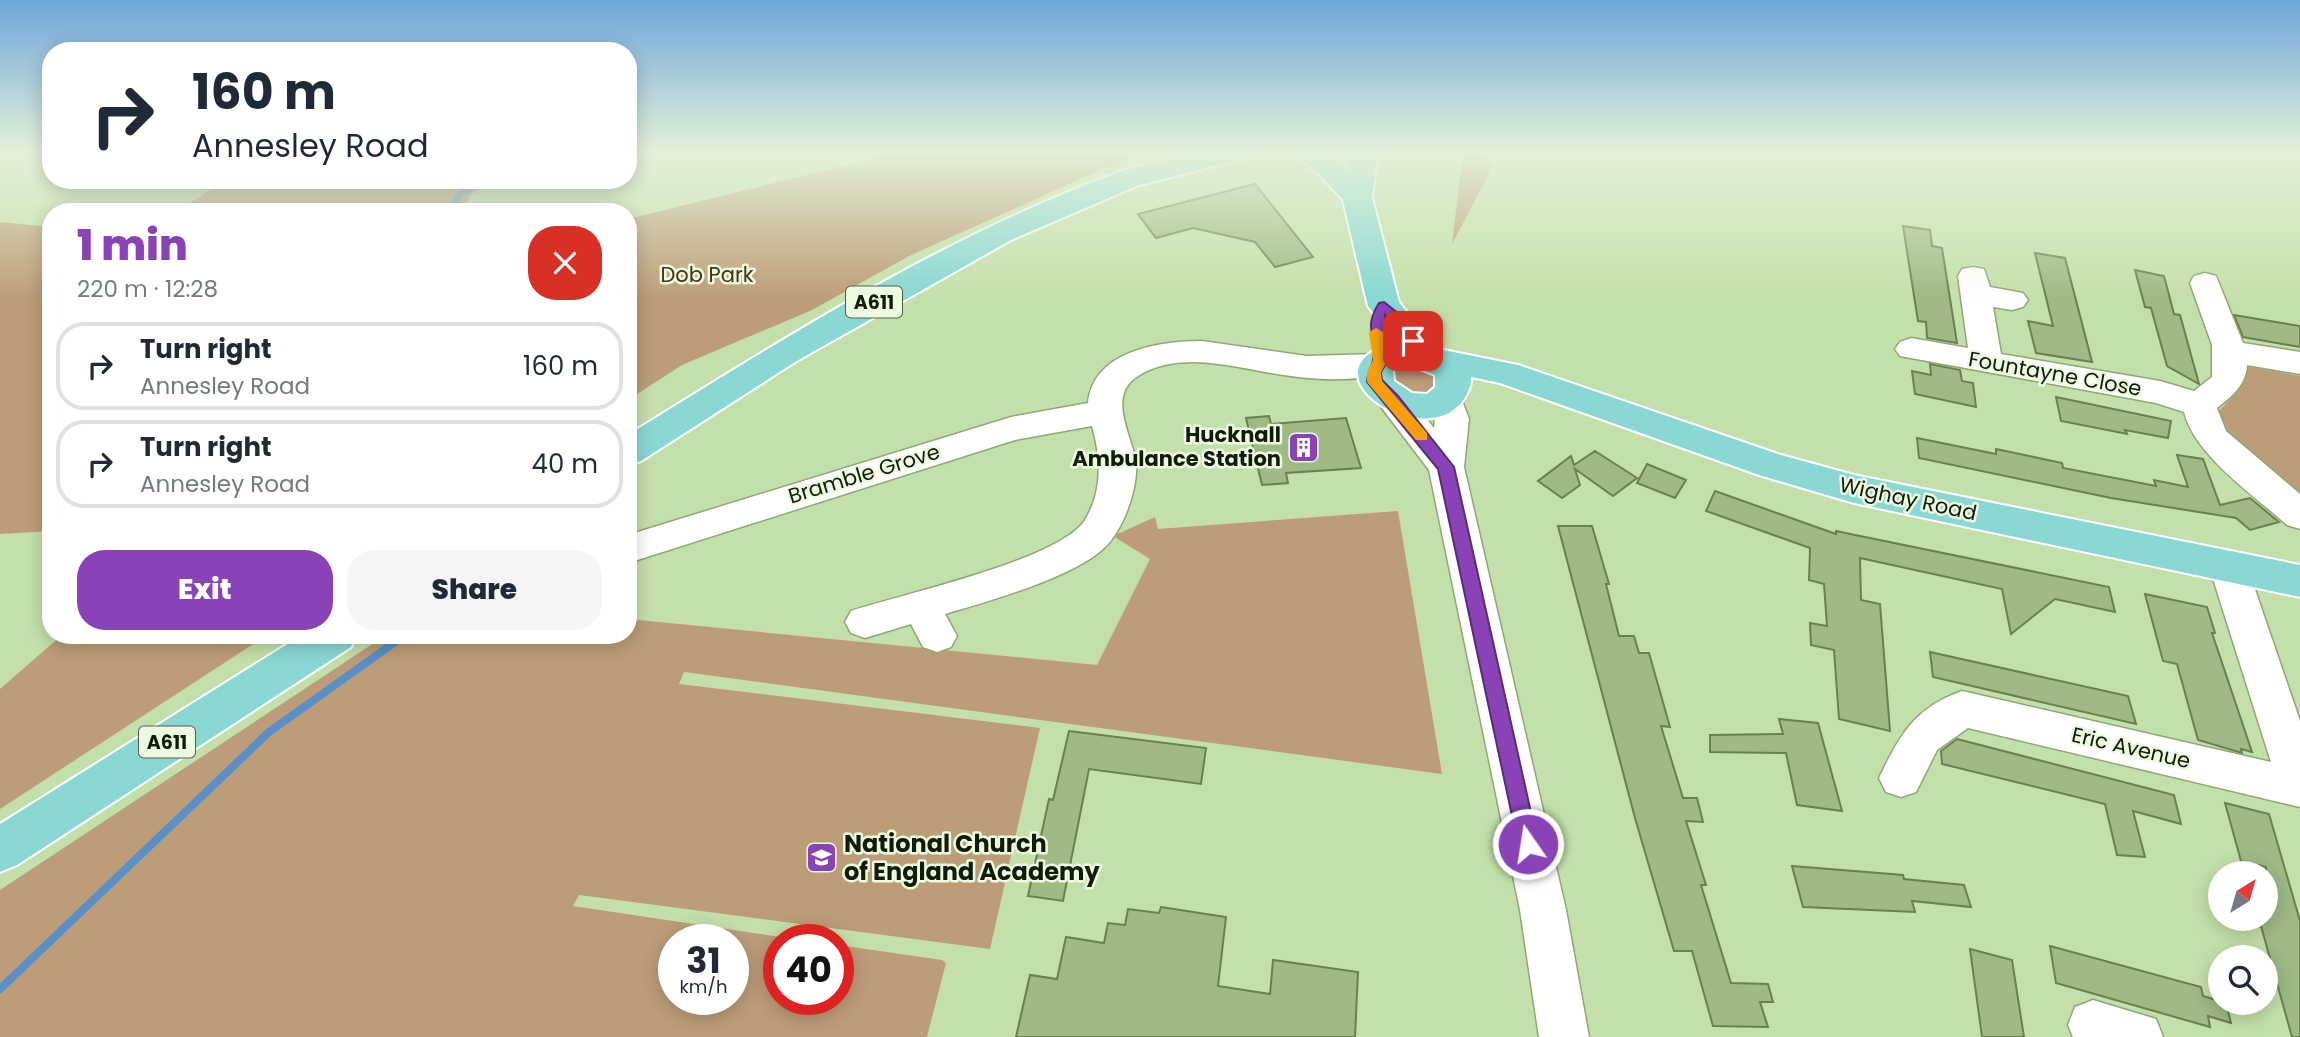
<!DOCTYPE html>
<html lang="en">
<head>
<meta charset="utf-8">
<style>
  body { margin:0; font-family:Poppins,sans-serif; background:#f6f6f7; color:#1f2937; height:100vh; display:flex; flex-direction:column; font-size:26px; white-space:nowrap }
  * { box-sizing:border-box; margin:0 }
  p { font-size:23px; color:#747a83 }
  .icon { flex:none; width:38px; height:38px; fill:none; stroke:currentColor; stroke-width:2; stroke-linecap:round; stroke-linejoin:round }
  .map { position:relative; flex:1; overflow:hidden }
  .panel { position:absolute; left:42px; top:203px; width:595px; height:441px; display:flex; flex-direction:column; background:#fff; border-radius:28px; box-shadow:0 4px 18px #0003 }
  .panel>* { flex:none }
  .guide { position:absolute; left:42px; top:42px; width:595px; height:147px; border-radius:28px; box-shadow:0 4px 18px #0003; background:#fff; color:#1f2937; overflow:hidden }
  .needle { width:46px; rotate:37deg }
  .buttons { position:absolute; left:2208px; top:861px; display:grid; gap:14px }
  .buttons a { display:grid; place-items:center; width:70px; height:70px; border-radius:50%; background:#fff; box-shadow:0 4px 18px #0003; font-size:35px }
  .speed { position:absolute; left:658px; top:924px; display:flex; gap:14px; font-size:35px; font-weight:700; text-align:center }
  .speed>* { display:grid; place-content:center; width:91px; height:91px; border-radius:50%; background:#fff; box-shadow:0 4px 18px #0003; line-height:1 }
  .speed small { font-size:18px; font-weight:400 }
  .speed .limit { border:10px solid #d22; background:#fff; color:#111 }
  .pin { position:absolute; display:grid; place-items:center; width:60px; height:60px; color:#fff; margin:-30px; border-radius:14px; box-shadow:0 4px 10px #0006 }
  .me { position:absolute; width:77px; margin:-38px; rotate:347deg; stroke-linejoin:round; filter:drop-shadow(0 0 5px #0008) }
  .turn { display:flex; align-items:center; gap:24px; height:147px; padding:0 35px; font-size:32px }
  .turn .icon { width:91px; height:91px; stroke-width:2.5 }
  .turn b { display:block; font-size:49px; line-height:60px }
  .round { display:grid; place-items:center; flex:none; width:74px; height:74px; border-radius:28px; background:#f6f6f7 }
  .head { display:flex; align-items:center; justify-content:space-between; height:119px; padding:0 35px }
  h1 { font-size:42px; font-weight:800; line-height:52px; color:#8a43b6 }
  .button { display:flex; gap:14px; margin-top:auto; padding:14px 35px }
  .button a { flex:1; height:80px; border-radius:28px; background:#8a43b6; color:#fff; font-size:28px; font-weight:800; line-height:80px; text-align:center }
  .button a+a { background:#f6f6f7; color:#1f2937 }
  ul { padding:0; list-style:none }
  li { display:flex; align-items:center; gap:21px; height:88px; margin:0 14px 10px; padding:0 21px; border:4px solid #e0e1e3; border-radius:28px }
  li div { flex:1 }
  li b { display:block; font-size:26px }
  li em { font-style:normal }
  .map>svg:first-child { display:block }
  .green { fill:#bd9d78; fill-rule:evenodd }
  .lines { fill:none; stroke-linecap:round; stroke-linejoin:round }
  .stream-far1 { stroke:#5890c7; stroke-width:6 }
  .stream { stroke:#5890c7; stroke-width:8 }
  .building { fill:#9fba85; stroke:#68814f; stroke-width:2 }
  .minor-casing { stroke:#8ea874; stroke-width:3 }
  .major-casing { stroke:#fff; stroke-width:4 }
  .minor { fill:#fff; fill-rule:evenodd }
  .major { fill:#89d8d4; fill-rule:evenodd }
  .route { fill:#8a43b6; stroke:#5a2c76; stroke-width:2 }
  .slow { fill:#f59e0b }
  .labels { text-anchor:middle; stroke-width:5; stroke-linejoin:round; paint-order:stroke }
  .shield { fill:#edfce0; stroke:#545e48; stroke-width:2 }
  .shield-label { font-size:19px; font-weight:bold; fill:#121b07 }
  .park-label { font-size:21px; fill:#483115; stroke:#edfce0 }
  .street-label { font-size:21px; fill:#121b07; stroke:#edfce0 }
  .poi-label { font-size:21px; font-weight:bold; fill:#121b07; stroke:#edfce0; text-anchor:end }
  .near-poi-label { font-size:24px; font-weight:bold; fill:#121b07; stroke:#edfce0; text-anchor:start }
</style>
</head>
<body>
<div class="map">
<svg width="2300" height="1037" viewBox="0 0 2300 1037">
  <rect width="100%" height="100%" fill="#c4e0aa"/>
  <path class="green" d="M900 152H1141L911 255 812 310 682 365 628 400V219Z
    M1463 152H1474L1494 164 1452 244Z
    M225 180H498L471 194 462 212H176Z
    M0 222 51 227V531L0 534Z
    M1397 361 1433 366 1440 385 1429 394 1401 393 1386 370Z
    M2246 366 2300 376V503L2226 440 2216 414 2236 393Z
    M1398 511 1442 774 684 672 679 684 1040 728 990 949 579 895 573 906 801 940H779V999H838V945L942 960 946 963 927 1037H0V890L386 635H628V619L1097 665 1150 559 1113 536 1155 517 1158 529ZM674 940H733V999H674Z
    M62 635H267L0 809V689Z"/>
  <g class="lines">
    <path class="stream-far1" d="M450 212 459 195 487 180"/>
    <path class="stream" d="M0 989 269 732 405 635"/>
  </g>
  <path class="building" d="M1255 184 1313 257 1275 267 1255 242 1193 228 1156 238 1138 214Z
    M1903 226 1930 230 1932 246 1942 248 1957 343 1927 338 1926 322 1918 321Z
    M2035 253 2065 258 2092 362 2036 353 2028 321 2053 326Z
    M2135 270 2164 276 2174 314 2180 315 2199 384 2167 366 2151 308 2145 307Z
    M2234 315 2300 326V347L2243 337Z
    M1930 364 1960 370 1962 381 1973 383 1976 407 1915 394 1912 371 1931 375Z
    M2056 397 2171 421 2168 438 2125 430 2127 434 2061 421Z
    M1269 416 1271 424 1346 418 1361 468 1286 473 1288 483 1262 485 1246 418Z
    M1917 438 1996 454V449L2062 463 2063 468 2156 486 2154 480 2188 487 2177 455 2203 459 2220 505 2250 498 2279 522 2250 530 2236 518 2111 498 1919 458Z
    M1595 451 1637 478 1613 496 1575 469 1580 485 1562 498 1538 481 1571 456 1574 465Z
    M1647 464 1686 480 1675 498 1637 483Z
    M1715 491 1836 534V531L1860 536 2109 587 2115 612 2055 599 2011 634 2002 589 1860 558 1861 600 1880 604 1890 731 1839 719 1834 650 1811 645 1810 623 1827 626 1824 584 1809 580 1810 548 1706 511Z
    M1558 526H1592L1609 584H1606L1619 636H1634L1639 653H1649L1670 727 1661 726 1683 798H1697L1703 822 1686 821 1706 885H1701L1731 983 1768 984 1773 1002H1760L1768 1027 1713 1026 1692 951H1674L1635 818Z
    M2145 594 2207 607 2215 633H2212L2252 752 2241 749 2242 753 2198 740 2177 664 2163 661Z
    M1930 652 2128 696 2136 724 1933 677Z
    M1779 719 1818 723 1842 811 1797 805 1786 753 1710 752V735L1783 734Z
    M1069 731 1206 748 1201 784 1089 769 1063 901 1028 896 1049 799 1053 800Z
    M1957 739 2174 795 2181 824 2133 811 2145 857 2117 855 2105 804 1942 764 1941 751Z
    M2225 803 2269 814 2300 921V1037H2292L2259 919H2266V867L2241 861Z
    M1792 866 1903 875 1904 879 1964 885 1971 907 1912 901 1915 912 1803 907Z
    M1161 907 1226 917 1218 986 1270 994 1273 960 1358 972 1355 1037H1016L1030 975 1057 979 1066 937 1104 943 1108 923 1125 925 1128 909 1159 913Z
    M2050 946 2201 987 2203 996 2226 1003 2231 1023 2208 1016 2210 1027 2056 983Z
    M1970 949 2012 960 2024 1037H1982Z"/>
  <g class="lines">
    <defs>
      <path id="minor" d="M1973 267 1984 269 1990 287 2023 293 2028 300 2023 307 2012 310 1993 307 2001 354 2160 381 2194 391 2212 377V345L2190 283 2194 276 2205 273 2216 276 2243 343 2300 352V374L2247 365C2246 385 2232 396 2217 408L2226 431 2300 494V529L2287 525C2254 495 2195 456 2184 412L2156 403 1900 356 1895 349 1900 342 1911 338 1968 348 1958 276 1962 269Z
        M1202 341 1307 356 1376 354 1388 357 1392 365 1388 373C1353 382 1312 380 1277 374 1232 367 1180 350 1138 376 1106 396 1132 435 1136 463 1138 487 1125 524 1109 543 1081 576 988 601 945 614L957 636 951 647 937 652 923 647 911 624 865 638 851 633 845 622 851 611C899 595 1060 560 1085 520 1103 490 1101 458 1092 426L1015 440 628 563V535L1011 417 1088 403C1093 351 1159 341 1202 341Z
        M1446 387 1458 390 1469 419 1464 467 1566 910 1589 1037H1539L1520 910 1429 470 1375 399 1380 391C1407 383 1418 409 1434 428L1435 419 1429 398 1434 390Z
        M2228 551 2241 556 2247 566 2300 721V807L1968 728 1937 750 1916 792 1901 797 1886 792 1879 778C1900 735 1914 708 1962 691L2271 762 2209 566 2215 556Z
        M2093 1000 2156 1019 2163 1037H2073L2068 1025 2075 1007Z"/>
      <path id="major" d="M1203 152H1251L1247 158 1139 185 1011 240 795 362 641 461 628 465V435C783 339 948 234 1120 172 1146 162 1176 160 1203 152Z
        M1292 152H1325L1347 170 1350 152H1378L1372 198 1399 302 1434 348 1518 365 1781 455 1854 475 2300 565V597L1854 503 1759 475 1500 383 1471 377C1472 386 1467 395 1462 402 1420 454 1296 369 1396 342L1368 306 1343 200 1320 175ZM1407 364 1435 375V387L1427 394 1412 393 1394 381 1393 370Z
        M302 635H357L351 647 17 865 0 872V824Z"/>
    </defs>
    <use href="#minor" class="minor-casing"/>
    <use href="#major" class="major-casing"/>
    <use href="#minor" class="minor"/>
    <use href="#major" class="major"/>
  </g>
  <linearGradient id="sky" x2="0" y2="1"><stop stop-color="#6ea6db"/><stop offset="0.51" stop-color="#e4f1d9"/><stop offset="1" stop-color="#e4f1d9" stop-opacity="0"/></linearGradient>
  <rect width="2300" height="298" fill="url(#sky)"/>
  <path class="route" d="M1384 302 1404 318 1420 341 1418 344H1408L1385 315 1388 360 1381 372 1382 380 1398 396 1454 467 1538 844 1535 850 1528 853 1521 850 1518 844 1438 469 1367 382C1367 371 1372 369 1373 360 1378 336 1362 330 1379 303Z"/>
  <path class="slow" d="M1376 328 1383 332 1388 360 1381 372 1382 381 1427 433V440H1416L1367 382V372L1373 360 1369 332Z"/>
  <defs>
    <symbol id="building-square" viewBox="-11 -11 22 22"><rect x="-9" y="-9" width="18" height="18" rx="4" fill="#8a43b6" stroke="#edfce0"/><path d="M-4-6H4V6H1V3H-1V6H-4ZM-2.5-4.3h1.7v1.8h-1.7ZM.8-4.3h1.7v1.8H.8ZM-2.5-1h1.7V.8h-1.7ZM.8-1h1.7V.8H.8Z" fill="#fff"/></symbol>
    <symbol id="school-square" viewBox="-11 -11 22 22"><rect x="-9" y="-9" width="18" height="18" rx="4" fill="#8a43b6" stroke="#edfce0"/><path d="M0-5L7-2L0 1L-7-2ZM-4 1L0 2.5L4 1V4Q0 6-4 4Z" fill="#fff"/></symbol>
  </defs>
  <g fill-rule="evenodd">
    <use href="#building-square" x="1286" y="430" width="35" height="35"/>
    <use href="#school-square" x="804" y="840" width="35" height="35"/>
  </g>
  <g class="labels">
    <g class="shield">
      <rect x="846" y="286.5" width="56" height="31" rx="5"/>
      <rect x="139" y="726.5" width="56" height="31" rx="5"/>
    </g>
    <g class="shield-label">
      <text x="874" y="309">A611</text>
      <text x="167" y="749">A611</text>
    </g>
    <g class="park-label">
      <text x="707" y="282">Dob Park</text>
    </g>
    <g class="street-label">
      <text transform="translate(2055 374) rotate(10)" y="7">Fountayne Close</text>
      <text transform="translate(864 474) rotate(-17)" y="7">Bramble Grove</text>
      <text transform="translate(1908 499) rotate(12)" y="7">Wighay Road</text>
      <text transform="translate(2131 748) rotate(13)" y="7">Eric Avenue</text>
    </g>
    <g class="poi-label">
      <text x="1281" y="442">Hucknall<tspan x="1281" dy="24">Ambulance Station</tspan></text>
    </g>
    <g class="near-poi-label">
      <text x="844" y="852">National Church<tspan x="844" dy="28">of England Academy</tspan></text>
    </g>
  </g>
</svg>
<div class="buttons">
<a><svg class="needle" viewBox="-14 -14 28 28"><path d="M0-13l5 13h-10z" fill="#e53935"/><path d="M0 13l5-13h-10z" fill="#747a83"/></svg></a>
<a><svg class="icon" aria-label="search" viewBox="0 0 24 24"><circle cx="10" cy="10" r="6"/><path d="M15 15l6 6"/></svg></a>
</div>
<div class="speed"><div>31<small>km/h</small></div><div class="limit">40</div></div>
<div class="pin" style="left:1413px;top:341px;background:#d93025"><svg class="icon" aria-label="arrive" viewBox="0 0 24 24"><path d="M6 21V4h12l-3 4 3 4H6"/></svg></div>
<svg class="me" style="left:1528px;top:844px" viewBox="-20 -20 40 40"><circle r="17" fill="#8a43b6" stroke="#fff" stroke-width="3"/><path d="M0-11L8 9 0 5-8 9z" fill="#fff"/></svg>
<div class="guide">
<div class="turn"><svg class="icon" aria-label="right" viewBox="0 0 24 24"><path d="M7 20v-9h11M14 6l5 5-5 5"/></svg><div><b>160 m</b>Annesley Road</div></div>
</div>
<section class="panel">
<div class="head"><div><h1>1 min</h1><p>220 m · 12:28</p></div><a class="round" style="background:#d93025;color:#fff"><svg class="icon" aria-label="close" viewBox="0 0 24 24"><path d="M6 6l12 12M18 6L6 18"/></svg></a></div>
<ul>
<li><svg class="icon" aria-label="right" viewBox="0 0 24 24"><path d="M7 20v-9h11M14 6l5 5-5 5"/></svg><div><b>Turn right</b><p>Annesley Road</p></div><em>160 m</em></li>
<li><svg class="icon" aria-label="right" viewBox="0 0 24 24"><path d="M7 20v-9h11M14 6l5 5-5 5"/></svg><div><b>Turn right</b><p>Annesley Road</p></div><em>40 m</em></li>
</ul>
<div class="button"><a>Exit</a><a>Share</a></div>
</section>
</div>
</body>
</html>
